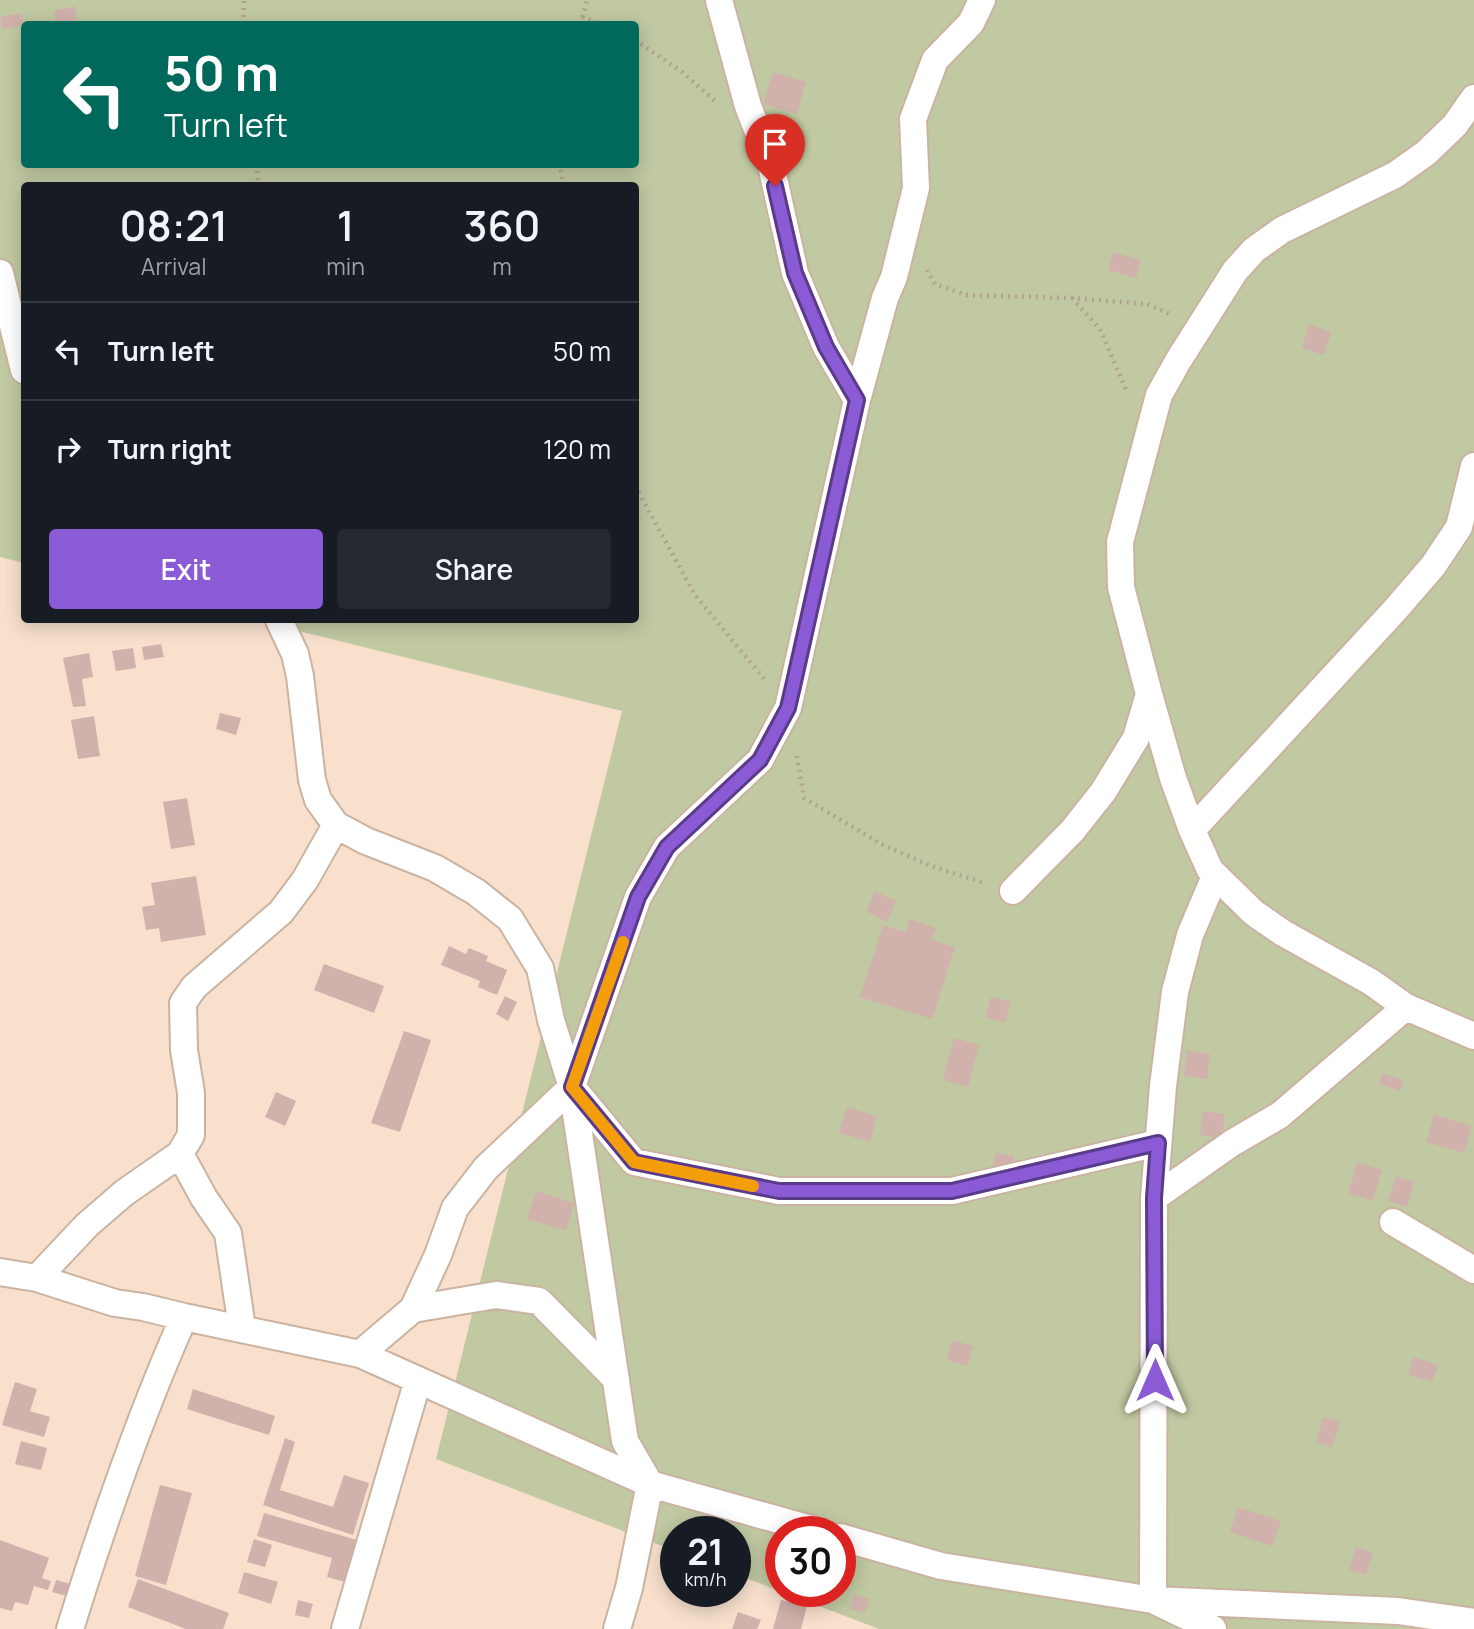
<!DOCTYPE html>
<html lang="en">
<head>
<meta charset="utf-8">
<style>
  body { margin:0; font-family:Manrope,sans-serif; background:#242831; color:#f1f3f6; height:100vh; display:flex; flex-direction:column; font-size:26px; white-space:nowrap }
  * { box-sizing:border-box; margin:0 }
  p { font-size:23px; color:#9ea1a6 }
  .icon { flex:none; width:38px; height:38px; fill:none; stroke:currentColor; stroke-width:2; stroke-linecap:round; stroke-linejoin:round }
  .map { position:relative; flex:1; overflow:hidden }
  .sheet { position:absolute; left:21px; top:182px; width:618px; height:441px; display:flex; flex-direction:column; background:#171b24; border-radius:7px; box-shadow:0 4px 18px #0003 }
  .sheet>* { flex:none }
  .top-card { position:absolute; left:21px; top:21px; width:618px; height:147px; border-radius:7px; box-shadow:0 4px 18px #0003; background:#00695c; color:#fff; overflow:hidden }
  .speed { position:absolute; left:660px; top:1516px; display:flex; gap:14px; font-size:35px; font-weight:700; text-align:center }
  .speed>* { display:grid; place-content:center; width:91px; height:91px; border-radius:50%; background:#171b24; box-shadow:0 4px 18px #0003; line-height:1 }
  .speed small { font-size:18px; font-weight:400 }
  .speed .limit { border:10px solid #d22; background:#fff; color:#111 }
  .pin { position:absolute; display:grid; place-items:center; width:60px; height:60px; color:#fff; margin:-72px -30px; border-radius:50% 50% 50% 0; rotate:-45deg; box-shadow:0 0 7px #0007 }
  .pin .icon { rotate:45deg }
  .me { position:absolute; width:77px; margin:-38px; rotate:0deg; stroke-linejoin:round; filter:drop-shadow(0 0 5px #0008) }
  .turn { display:flex; align-items:center; gap:24px; height:147px; padding:0 28px; font-size:32px }
  .turn .icon { width:91px; height:91px; stroke-width:2.5 }
  .turn b { display:block; font-size:49px; line-height:60px }
  .eta { display:flex; justify-content:space-evenly; align-items:center; height:119px; text-align:center }
  .eta b { font-size:42px; font-weight:600; line-height:49px }
  .button { display:flex; gap:14px; margin-top:auto; padding:14px 28px }
  .button a { flex:1; height:80px; border-radius:7px; background:#8a5bd4; color:#fff; font-size:28px; font-weight:600; line-height:80px; text-align:center }
  .button a+a { background:#242831; color:#f1f3f6 }
  ul { padding:0; list-style:none }
  li { display:flex; align-items:center; gap:21px; height:98px; padding:0 28px; border-top:2px solid #363941 }
  li div { flex:1 }
  li b { display:block; font-size:26px }
  li em { font-style:normal }
  .map>svg:first-child { display:block }
  .green { fill:#c0c9a2; fill-rule:evenodd }
  .building { fill:#d0b1ab }
  .lines { fill:none; stroke-linecap:round; stroke-linejoin:round }
  .minor-casing { stroke:#cab3a1; stroke-width:30 }
  .path { stroke:#b3a091; stroke-width:4.5; stroke-dasharray:2 5; stroke-linecap:butt }
  .minor { stroke:#fff; stroke-width:26 }
  .route-casing { stroke:#5a3b8a; stroke-width:18 }
  .route { stroke:#8a5bd4; stroke-width:12 }
  .slow { stroke:#f59e0b; stroke-width:12 }
</style>
</head>
<body>
<div class="map">
<svg width="1474" height="1629" viewBox="0 0 1474 1629">
  <rect width="100%" height="100%" fill="#f8e0cd"/>
  <path class="green" d="M0 0H1474V1629H879L735 1574V1531H676L675 1551 436 1459 622 711 254 620H635V186H24V563L0 557ZM24 24H635V164H24ZM780 1531H840V1591H780Z"/>
  <path class="building" d="M75 6 77 20 56 24 54 11Z
    M21 13 24 25 3 29 0 17Z
    M773 72 806 82 797 114 763 104Z
    M1113 252 1141 260 1136 278 1108 270Z
    M1309 324 1331 332 1324 355 1302 348Z
    M161 644 164 657 144 660 142 647Z
    M133 648 136 668 116 671 112 651Z
    M89 653 93 677 82 679 86 706 73 707 63 658Z
    M220 713 241 718 236 735 216 729Z
    M94 716 100 756 78 759 71 720Z
    M187 798 195 845 171 849 163 802Z
    M196 876 206 935 161 942 159 928 146 930 142 907 155 905 151 883Z
    M875 891 896 901 887 922 866 911Z
    M909 919 936 928 932 940 955 947 932 1019 860 997 883 925 905 932Z
    M449 946 466 954 469 948 488 956 486 961 507 970 497 995 478 987 480 981 441 965Z
    M324 964 384 986 374 1013 314 990Z
    M505 996 517 1002 508 1021 496 1014Z
    M991 997 1011 1002 1005 1023 985 1017Z
    M404 1031 431 1040 400 1132 371 1123Z
    M954 1038 979 1045 968 1087 943 1080Z
    M1187 1050 1210 1054 1207 1079 1184 1076Z
    M1382 1073 1403 1080 1400 1091 1379 1084Z
    M276 1092 296 1101 285 1126 265 1117Z
    M847 1107 877 1116 870 1142 839 1133Z
    M1203 1111 1225 1114 1222 1138 1200 1135Z
    M1434 1114 1472 1126 1464 1153 1426 1142Z
    M996 1153 1014 1156 1011 1176 992 1173Z
    M1357 1162 1382 1170 1373 1201 1348 1193Z
    M1396 1177 1414 1182 1407 1207 1388 1201Z
    M536 1191 574 1203 566 1231 527 1219Z
    M952 1340 973 1346 967 1366 947 1360Z
    M1413 1357 1438 1365 1432 1382 1408 1374Z
    M15 1382 37 1389 30 1411 50 1417 44 1437 2 1425Z
    M193 1389 275 1416 269 1435 187 1409Z
    M1323 1417 1340 1422 1332 1447 1316 1442Z
    M285 1438 295 1442 280 1490 333 1507 344 1475 369 1483 353 1535 263 1505Z
    M21 1441 47 1448 41 1470 15 1464Z
    M160 1485 192 1493 166 1585 135 1576Z
    M1238 1507 1281 1521 1272 1546 1230 1532Z
    M264 1513 357 1540 345 1582 327 1577 332 1558 257 1536Z
    M254 1539 272 1545 265 1567 247 1562Z
    M0 1540 49 1558 42 1578 51 1581 48 1590 34 1586 28 1605 15 1602 12 1611 0 1608Z
    M1356 1547 1373 1553 1366 1575 1349 1570Z
    M244 1572 278 1582 271 1604 238 1593Z
    M138 1579 229 1613 223 1629H186L128 1607Z
    M56 1580 71 1584 67 1596 52 1592Z
    M854 1595 869 1599 865 1613 850 1609Z
    M298 1600 313 1604 309 1618 295 1615Z
    M781 1600 807 1606 801 1629H773Z
    M738 1612 761 1620 757 1629H732Z"/>
  <g class="lines">
    <defs>
      <path id="minor" d="M719 0 748 106 771 165 795 273 826 347 857 400
        M0 273 24 370
        M279 620 295 654 300 676 312 780 318 800 336 825 366 841 435 868 476 892 510 919 540 968 551 1020 572 1087 625 1441 650 1484 629 1588 617 1629
        M1149 694 1173 778 1192 830 1210 870 1254 913 1283 933 1371 982 1406 1007 1474 1036
        M1192 830 1395 610 1433 566 1459 527 1474 466
        M1215 876 1190 935 1175 992 1163 1086 1154 1198 1153 1600 1398 1611 1474 1622
        M1013 891 1072 831 1103 792 1136 738 1149 694 1121 587 1120 542 1159 395 1178 361 1235 271 1254 250 1282 230 1395 175 1426 153 1455 125 1474 98
        M573 1088 634 1162 779 1191H952L1158 1143
        M180 1154 204 1198 228 1233 242 1328
        M1154 1198 1232 1143 1280 1115 1406 1007
        M1393 1222 1474 1270
        M0 1272 37 1278 115 1303 143 1307 184 1317
        M37 1278 87 1225 124 1193 180 1154 191 1135V1093L184 1050 183 1003 194 987 281 912 305 880 336 825
        M413 1309 496 1295 539 1301 616 1379
        M360 1354 413 1309 438 1255 455 1208 486 1168 572 1087 638 897 667 847 760 760 788 708 857 400 885 298 894 277 916 188 913 119 935 60 971 23 982 0
        M418 1380 650 1484 818 1531
        M840 1537 941 1566 1153 1600 1213 1629
        M70 1629C103 1523 139 1418 184 1317L360 1354 418 1380 345 1629"/>
    </defs>
    <use href="#minor" class="minor-casing"/>
    <path class="path" d="M582 17 600 24
      M243 24 244 0
      M581 24 587 0
      M635 40 682 72 715 101
      M257 164 258 186
      M563 186 561 171 563 164
      M927 270 935 284 966 295 1071 298 1147 304 1172 315
      M1072 298 1100 329 1127 392
      M635 486 695 595 765 680
      M797 756 804 798 881 844 931 866 985 883"/>
    <use href="#minor" class="minor"/>
  </g>
  <g class="lines">
    <defs>
      <path id="route" d="M775 186 795 273 826 347 857 400 794 682 788 708 760 760 667 847 638 897 572 1087 634 1162 779 1191H952L1158 1143 1154 1198 1155 1380"/>
    </defs>
    <use href="#route" class="route-casing"/>
    <use href="#route" class="route"/>
    <path class="slow" d="M623 942 572 1087 634 1162 753 1186"/>
  </g>
</svg>
<div class="speed"><div>21<small>km/h</small></div><div class="limit">30</div></div>
<div class="pin" style="left:775px;top:186px;background:#d93025"><svg class="icon" aria-label="arrive" viewBox="0 0 24 24"><path d="M6 21V4h12l-3 4 3 4H6"/></svg></div>
<svg class="me" style="left:1155px;top:1380px" viewBox="-20 -20 40 40"><path d="M0-17L14 15 0 8-14 15z" fill="#8a5bd4" stroke="#fff" stroke-width="4"/></svg>
<div class="top-card">
<div class="turn"><svg class="icon" aria-label="left" viewBox="0 0 24 24"><path d="M17 20v-9H6M10 6l-5 5 5 5"/></svg><div><b>50 m</b>Turn left</div></div>
</div>
<section class="sheet">
<div class="eta">
<div><b>08:21</b><p>Arrival</p></div>
<div><b>1</b><p>min</p></div>
<div><b>360</b><p>m</p></div>
</div>
<ul>
<li><svg class="icon" aria-label="left" viewBox="0 0 24 24"><path d="M17 20v-9H6M10 6l-5 5 5 5"/></svg><div><b>Turn left</b></div><em>50 m</em></li>
<li><svg class="icon" aria-label="right" viewBox="0 0 24 24"><path d="M7 20v-9h11M14 6l5 5-5 5"/></svg><div><b>Turn right</b></div><em>120 m</em></li>
</ul>
<div class="button"><a>Exit</a><a>Share</a></div>
</section>
</div>
</body>
</html>
